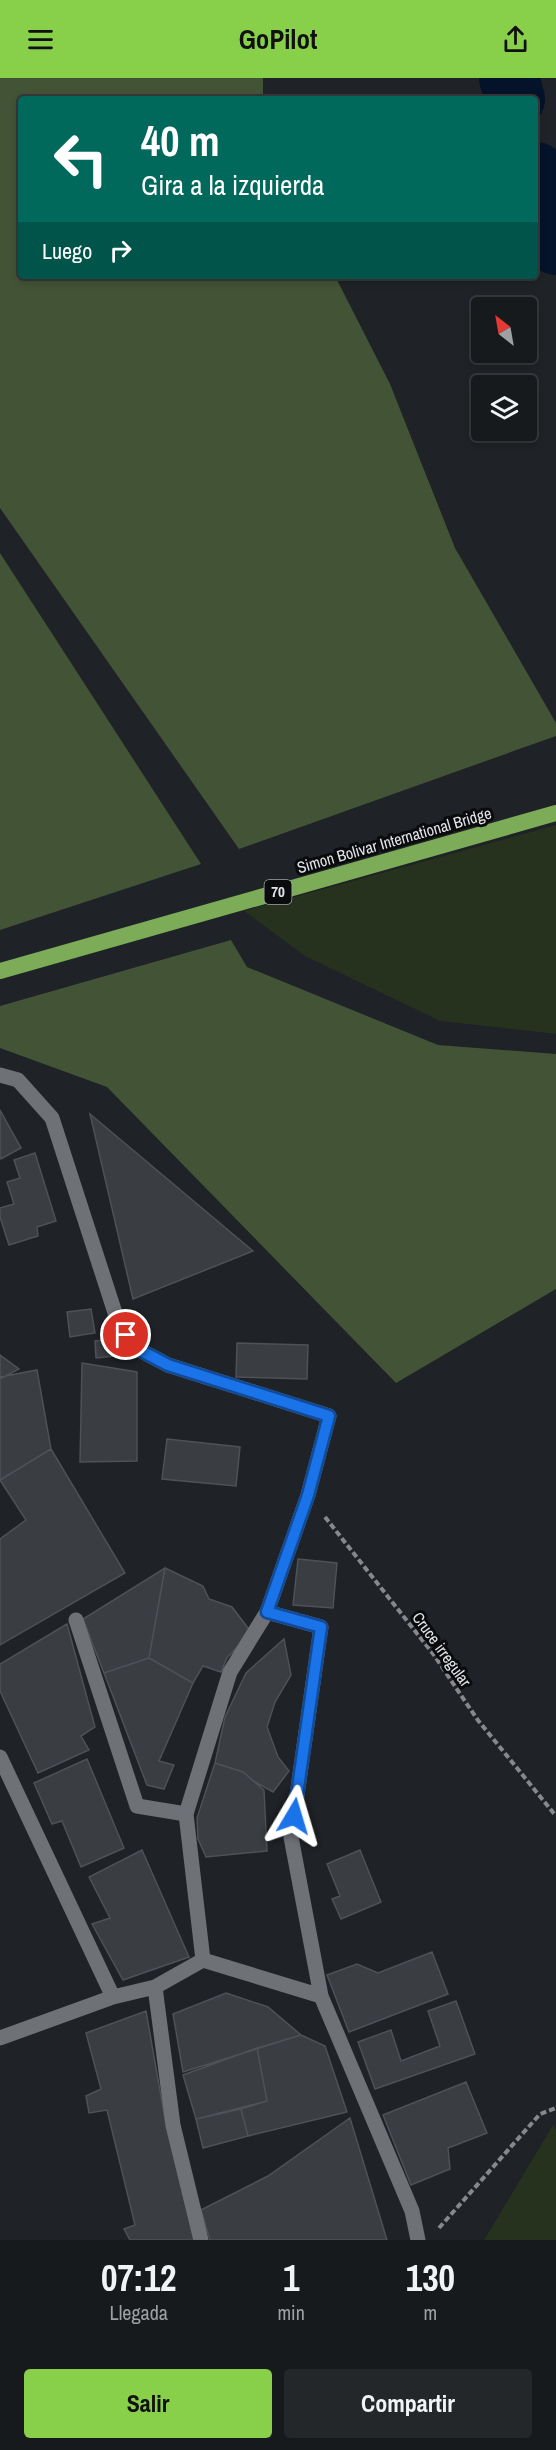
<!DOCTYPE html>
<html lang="es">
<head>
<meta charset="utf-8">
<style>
  body { margin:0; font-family:"Archivo Narrow",sans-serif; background:#242729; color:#f1f3f6; height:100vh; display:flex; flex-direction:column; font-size:22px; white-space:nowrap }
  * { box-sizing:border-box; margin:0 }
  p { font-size:20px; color:#9ea1a3 }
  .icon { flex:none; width:33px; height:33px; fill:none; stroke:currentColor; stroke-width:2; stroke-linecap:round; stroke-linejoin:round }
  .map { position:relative; height:2162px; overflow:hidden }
  .side { display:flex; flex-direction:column; background:#171a1c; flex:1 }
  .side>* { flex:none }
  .hud { position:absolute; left:18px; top:18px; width:520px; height:183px; border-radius:6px; box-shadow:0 3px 9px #0003,0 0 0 2px #36383b; background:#00695c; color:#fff; overflow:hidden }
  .needle { width:39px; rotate:329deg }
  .buttons { position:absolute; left:471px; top:219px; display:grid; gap:12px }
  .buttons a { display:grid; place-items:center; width:66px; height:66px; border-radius:6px; background:#171a1c; box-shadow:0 3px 9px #0003,0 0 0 2px #36383b; font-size:30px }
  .pin { position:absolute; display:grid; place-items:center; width:51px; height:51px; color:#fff; margin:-26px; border:3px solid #fff; border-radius:50%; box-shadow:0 2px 6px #0007 }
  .me { position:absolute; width:66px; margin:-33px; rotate:7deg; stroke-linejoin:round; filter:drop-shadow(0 0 4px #0008) }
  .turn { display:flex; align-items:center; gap:21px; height:126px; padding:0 24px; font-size:27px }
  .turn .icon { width:78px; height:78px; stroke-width:2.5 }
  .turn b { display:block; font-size:42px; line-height:51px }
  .then { display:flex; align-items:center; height:57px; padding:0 24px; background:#0003; gap:12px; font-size:22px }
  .eta { display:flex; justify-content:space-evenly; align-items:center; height:102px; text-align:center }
  .eta b { font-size:36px; font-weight:800; line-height:42px }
  .button { display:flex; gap:12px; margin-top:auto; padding:12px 24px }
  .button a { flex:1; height:69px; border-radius:6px; background:#88cf4a; color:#111; font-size:24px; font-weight:800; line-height:69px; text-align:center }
  .button a+a { background:#242729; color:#f1f3f6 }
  header { display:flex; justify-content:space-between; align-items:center; height:78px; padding:0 24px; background:#88cf4a; color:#111; font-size:27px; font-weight:800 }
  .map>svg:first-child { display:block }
  .green { fill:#26311e }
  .forest { fill:#425336 }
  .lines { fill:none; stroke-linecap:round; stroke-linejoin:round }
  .river { stroke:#04132a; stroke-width:60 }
  .building { fill:#3a3e43; stroke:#4e5156; stroke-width:1.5 }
  .path { stroke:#86888c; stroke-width:4; stroke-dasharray:6 3; stroke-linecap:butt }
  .service { stroke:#6e7277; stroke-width:15 }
  .minor { stroke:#6e7277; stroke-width:15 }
  .trunk { stroke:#7cac58; stroke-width:16 }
  .route-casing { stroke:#114b97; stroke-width:15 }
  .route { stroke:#1a73e8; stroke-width:10 }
  .labels { text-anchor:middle; stroke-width:6; stroke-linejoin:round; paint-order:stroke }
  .shield { fill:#0a0b0d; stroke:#a2a4a6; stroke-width:1.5 }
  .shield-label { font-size:15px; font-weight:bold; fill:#e3e5e8 }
  .street-label { font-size:16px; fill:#e3e5e8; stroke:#0a0b0d }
</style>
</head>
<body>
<header><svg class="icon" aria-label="menu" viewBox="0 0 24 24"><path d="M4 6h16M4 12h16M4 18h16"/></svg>GoPilot<svg class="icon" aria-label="share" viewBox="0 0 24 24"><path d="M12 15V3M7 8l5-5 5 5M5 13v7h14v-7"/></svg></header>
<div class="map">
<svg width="556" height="2162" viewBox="0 0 556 2162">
  <rect width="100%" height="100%" fill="#1f2226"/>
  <path class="green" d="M556 747V956L440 943 305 878 244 833Z
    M553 2047 556 2052V2162H484Z"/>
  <path class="forest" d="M0 0H263V21H21V198H335L390 306 455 470 556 645V658L239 771 0 430Z
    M0 475 201 786 0 852Z
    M231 862 247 889 438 967 556 976V1211L396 1305 107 1009 0 970V928Z"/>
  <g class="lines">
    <path class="river" d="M509 0 515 21
      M536 94 556 167"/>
  </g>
  <path class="building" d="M0 1032 21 1070 1 1081 0 1078Z
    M90 1036 253 1173 133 1221Z
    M35 1075 56 1143 37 1149 38 1158 9 1167 0 1139V1130L14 1126 7 1104 20 1100 14 1082Z
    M91 1231 95 1255 70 1259 67 1234Z
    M114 1261 115 1278 96 1280 95 1263Z
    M237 1265 308 1267 307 1301 236 1299Z
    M0 1277 19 1291 0 1301Z
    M82 1285 137 1294V1383L80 1384Z
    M37 1292 51 1371 0 1402V1299Z
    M167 1361 240 1369 236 1408 162 1401Z
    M51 1371 125 1495 0 1567V1461L26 1442 0 1402Z
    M298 1481 337 1485 333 1530 293 1527Z
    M165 1490 149 1580 104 1595 83 1541Z
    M165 1490 203 1508 209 1521 232 1529 251 1554 227 1580 221 1594 203 1588 193 1605 149 1580Z
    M67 1546 95 1649 81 1658 89 1672 38 1695 0 1613V1586Z
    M284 1561 291 1597 275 1624 267 1649 278 1679 289 1693 273 1714 255 1704 243 1694 215 1685 225 1639 246 1595Z
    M149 1580 193 1605 159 1683 174 1687 164 1711 147 1707 104 1595Z
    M87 1681 124 1770 81 1789 62 1743 52 1746 34 1705Z
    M215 1685 243 1694 264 1712 267 1773 206 1779 198 1761 197 1740Z
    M142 1772 189 1879 123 1902 92 1846 110 1840 89 1799Z
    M360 1772 381 1824 341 1841 332 1821 340 1818 327 1786Z
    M432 1874 448 1916 349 1954 327 1897 357 1886 378 1895Z
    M226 1915 268 1929 301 1957 183 1994 173 1936Z
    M456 1923 475 1976 375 2011 358 1964 391 1952 401 1983 440 1968 428 1933Z
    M146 1933 166 2047 194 2162H130L124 2151 135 2147 107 2032 89 2035 86 2018 101 2011 86 1955Z
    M301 1957 325 1968 347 2034 248 2058 241 2031 267 2023 257 1970Z
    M257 1970 267 2023 196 2041 183 1997Z
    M466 2004 487 2055 448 2070 450 2091 411 2107 383 2037Z
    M241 2031 248 2058 203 2070 196 2041Z
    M350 2040 387 2162H210L201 2132 268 2098Z"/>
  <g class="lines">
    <path class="path" d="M325 1439 434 1577 477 1641 556 1738
      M439 2150 540 2036 556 2030"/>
    <path class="service" d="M76 1542 137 1728 186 1736"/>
    <path class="minor" d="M0 997 18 1002 52 1040 118 1244 134 1269 168 1287 329 1338 308 1417 267 1534 230 1594 186 1736 203 1882
      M267 1534 321 1549 291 1759 321 1918 412 2133 418 2162
      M0 1679 113 1919
      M155 1909 173 2047 201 2162
      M0 1960 113 1919 155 1909 203 1882 321 1918"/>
    <path class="trunk" d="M0 893 556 735"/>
  </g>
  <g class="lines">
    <defs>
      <path id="route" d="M126 1257 134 1269 168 1287 329 1338 308 1417 267 1534 321 1549 294 1738"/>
    </defs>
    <use href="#route" class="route-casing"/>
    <use href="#route" class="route"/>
  </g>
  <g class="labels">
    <rect class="shield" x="264.5" y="802" width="27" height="24" rx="4.5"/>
    <g class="shield-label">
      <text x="278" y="819">70</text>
    </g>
    <g class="street-label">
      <text transform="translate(394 762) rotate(-16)" y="6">Simon Bolivar International Bridge</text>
      <text transform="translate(442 1571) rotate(54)" y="6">Cruce irregular</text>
    </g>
  </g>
</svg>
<div class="buttons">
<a><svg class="needle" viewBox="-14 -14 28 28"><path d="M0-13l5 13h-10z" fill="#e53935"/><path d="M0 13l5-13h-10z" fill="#9ea1a3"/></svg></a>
<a><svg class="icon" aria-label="layers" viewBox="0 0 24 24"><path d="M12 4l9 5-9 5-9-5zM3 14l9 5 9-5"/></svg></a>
</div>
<div class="pin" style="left:126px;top:1257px;background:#d93025"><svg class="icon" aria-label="arrive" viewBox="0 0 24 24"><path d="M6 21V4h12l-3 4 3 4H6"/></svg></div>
<svg class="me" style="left:294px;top:1738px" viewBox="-20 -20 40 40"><path d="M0-17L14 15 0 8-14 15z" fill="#1a73e8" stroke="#fff" stroke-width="4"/></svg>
<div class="hud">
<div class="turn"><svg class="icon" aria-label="left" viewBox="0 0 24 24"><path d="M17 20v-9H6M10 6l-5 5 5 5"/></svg><div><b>40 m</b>Gira a la izquierda</div></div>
<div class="then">Luego<svg class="icon" aria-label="right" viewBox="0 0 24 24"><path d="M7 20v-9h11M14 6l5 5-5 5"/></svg></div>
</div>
</div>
<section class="side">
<div class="eta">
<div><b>07:12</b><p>Llegada</p></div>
<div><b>1</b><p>min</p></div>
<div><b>130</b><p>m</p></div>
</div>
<div class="button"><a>Salir</a><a>Compartir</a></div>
</section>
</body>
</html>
